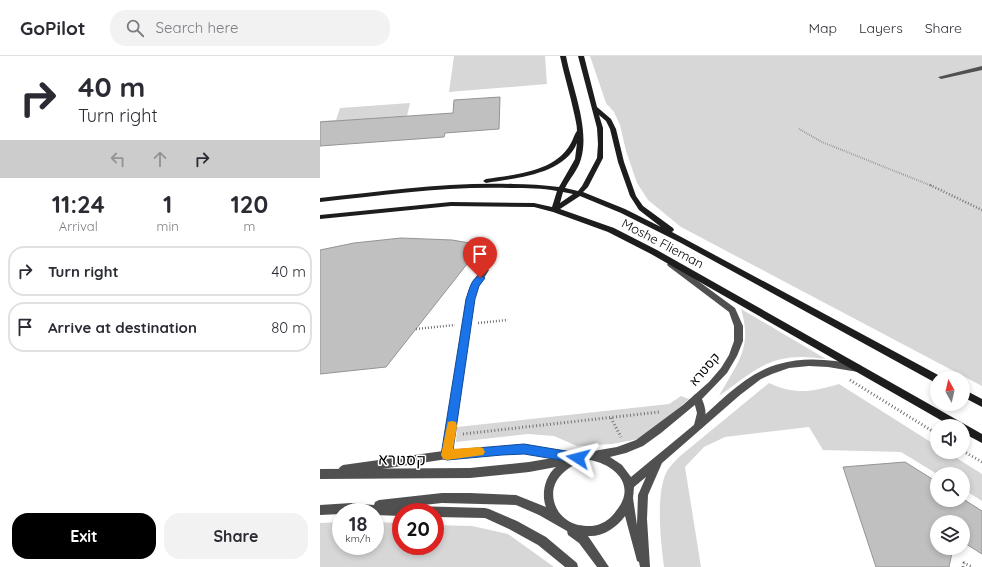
<!DOCTYPE html>
<html lang="en">
<head>
<meta charset="utf-8">
<style>
  body { margin:0; font-family:Quicksand,Heebo,sans-serif; background:#f2f2f3; color:#2b2b33; height:100vh; display:flex; flex-direction:column; font-size:15px; white-space:nowrap }
  * { box-sizing:border-box; margin:0 }
  p { font-size:13px; color:#7c7c81 }
  .icon { flex:none; width:22px; height:22px; fill:none; stroke:currentColor; stroke-width:2; stroke-linecap:round; stroke-linejoin:round }
  .map { position:relative; flex:1; overflow:hidden }
  .side { display:flex; flex-direction:column; background:#fff; width:320px }
  .side>* { flex:none }
  .hud { background:#fff; color:#2b2b33; overflow:hidden }
  .needle { width:26px; rotate:352deg }
  .tools { position:absolute; left:610px; top:315px; display:grid; gap:8px }
  .tools a { display:grid; place-items:center; width:40px; height:40px; border-radius:50%; background:#fff; box-shadow:0 2px 6px #0003; font-size:20px }
  .speed { position:absolute; left:12px; top:447px; display:flex; gap:8px; font-size:20px; font-weight:700; text-align:center }
  .speed>* { display:grid; place-content:center; width:52px; height:52px; border-radius:50%; background:#fff; box-shadow:0 2px 6px #0003; line-height:1 }
  .speed small { font-size:10px; font-weight:400 }
  .speed .limit { border:6px solid #d22; background:#fff; color:#111 }
  .pin { position:absolute; display:grid; place-items:center; width:34px; height:34px; color:#fff; margin:-41px -17px; border-radius:50% 50% 50% 0; rotate:-45deg; box-shadow:0 0 4px #0007 }
  .pin .icon { rotate:45deg }
  .me { position:absolute; width:44px; margin:-22px; rotate:279deg; stroke-linejoin:round; filter:drop-shadow(0 0 3px #0008) }
  .turn { display:flex; align-items:center; gap:14px; height:84px; padding:0 12px; font-size:18px }
  .turn .icon { width:52px; height:52px; stroke-width:2.5 }
  .turn b { display:block; font-size:28px; line-height:34px }
  .lanes { display:flex; align-items:center; height:38px; padding:0 12px; background:#0003; justify-content:center; gap:20px; direction:ltr }
  .lanes .off { opacity:.35 }
  .eta { display:flex; justify-content:space-evenly; align-items:center; height:68px; text-align:center }
  .eta b { font-size:24px; font-weight:700; line-height:28px }
  .button { display:flex; gap:8px; margin-top:auto; padding:8px 12px }
  .button a { flex:1; height:46px; border-radius:16px; background:#000; color:#fff; font-size:16px; font-weight:700; line-height:46px; text-align:center }
  .button a+a { background:#f2f2f3; color:#2b2b33 }
  ul { padding:0; list-style:none }
  li { display:flex; align-items:center; gap:12px; height:50px; margin:0 8px 6px; padding:0 4px; border:2px solid #e1e1e2; border-radius:16px }
  li div { flex:1 }
  li b { display:block; font-size:15px }
  li em { font-style:normal }
  header { display:flex; align-items:center; gap:24px; box-sizing:border-box; height:56px; padding:0 20px; background:#fff; border-bottom:1px solid #e1e1e2 }
  header strong { font-size:19px }
  nav { display:flex; gap:22px; margin-inline-start:auto; font-size:14px }
  .search { width:280px; height:36px; background:#f2f2f3; display:flex; align-items:center; gap:10px; box-sizing:border-box; padding:0 14px; border-radius:16px; color:#7c7c81; font-size:15px }
  main { display:flex; flex:1; min-height:0 }
  .map>svg:first-child { display:block }
  .green { fill:#d7d7d7 }
  .building { fill:#c0c0c0; stroke:#949494 }
  .lines { fill:none; stroke-linecap:round; stroke-linejoin:round }
  .path-far2 { stroke:#727272; stroke-width:2; stroke-dasharray:0.5 1.5; stroke-linecap:butt }
  .path-far1 { stroke:#727272; stroke-width:2.5; stroke-dasharray:1 2; stroke-linecap:butt }
  .path { stroke:#727272; stroke-width:3; stroke-dasharray:1 2.5; stroke-linecap:butt }
  .lane { fill:#505050; fill-rule:evenodd }
  .street { fill:#505050; fill-rule:evenodd }
  .secondary { fill:#1d1d1d; fill-rule:evenodd }
  .route { fill:#1a73e8; stroke:#114b97 }
  .slow { fill:#f59e0b }
  .labels { text-anchor:middle; stroke-width:3; stroke-linejoin:round; paint-order:stroke }
  .street-label { font-size:13px; fill:#000; stroke:#fff }
  .near-street-label { font-size:16px; fill:#000; stroke:#fff }
</style>
</head>
<body>
<header>
<strong>GoPilot</strong>
<div class="search"><svg class="icon" aria-label="search" viewBox="0 0 24 24"><circle cx="10" cy="10" r="6"/><path d="M15 15l6 6"/></svg>Search here</div>
<nav><a>Map</a><a>Layers</a><a>Share</a></nav>
</header>
<main>
<section class="side">
<div class="hud">
<div class="turn"><svg class="icon" aria-label="right" viewBox="0 0 24 24"><path d="M7 20v-9h11M14 6l5 5-5 5"/></svg><div><b>40 m</b>Turn right</div></div>
<div class="lanes"><svg class="icon off" aria-label="left" viewBox="0 0 24 24"><path d="M17 20v-9H6M10 6l-5 5 5 5"/></svg><svg class="icon off" aria-label="ahead" viewBox="0 0 24 24"><path d="M12 20V5M6 11l6-6 6 6"/></svg><svg class="icon" aria-label="right" viewBox="0 0 24 24"><path d="M7 20v-9h11M14 6l5 5-5 5"/></svg></div>
</div>
<div class="eta">
<div><b>11:24</b><p>Arrival</p></div>
<div><b>1</b><p>min</p></div>
<div><b>120</b><p>m</p></div>
</div>
<ul>
<li><svg class="icon" aria-label="right" viewBox="0 0 24 24"><path d="M7 20v-9h11M14 6l5 5-5 5"/></svg><div><b>Turn right</b></div><em>40 m</em></li>
<li><svg class="icon" aria-label="arrive" viewBox="0 0 24 24"><path d="M6 21V4h12l-3 4 3 4H6"/></svg><div><b>Arrive at destination</b></div><em>80 m</em></li>
</ul>
<div class="button"><a>Exit</a><a>Share</a></div>
</section>
<div class="map">
<svg width="662" height="511" viewBox="0 0 662 511">
  <rect width="100%" height="100%" fill="#fff"/>
  <path class="green" d="M134 0H225L227 28 129 36Z
    M270 0H662V330L361 171 328 144 317 127 306 95 300 69 294 56 286 47Z
    M90 47 83 77 0 83V65L16 64 20 52Z
    M421 253 506 303C452 295 440 311 399 340 417 307 433 292 421 253Z
    M449 327C475 339 492 336 519 328L617 390V396H627L662 418V445L643 433V418H617L581 396 503 394 489 371 405 381 384 391 365 411 381 511H344C341 486 335 438 347 415 350 410 355 405 359 401Z
    M361 340 369 343 334 374 319 383 292 388 257 390 234 380 208 378 136 386 137 371 349 348Z
    M21 466V490H55V466L81 467V490H115V469L152 470 188 478 234 511H0V467Z"/>
  <path class="building" d="M180 41 179 73 125 77 124 81 0 90V66L133 57 134 44Z
    M81 182 132 184 162 189 66 311 0 318V194L34 187Z
    M585 406 617 426V444L643 443 662 455V498L643 486V466H617V492H633L629 511H556L523 411Z"/>
  <g class="lines">
    <path class="path-far2" d="M479 73 502 86 612 130"/>
    <path class="path-far1" d="M610 129 662 154
      M158 267 188 264
      M96 273 135 269"/>
    <path class="path" d="M530 324 617 378
      M291 362 301 381
      M143 378 339 356
      M643 395 662 406
      M643 511 644 507 652 511"/>
    <path class="lane" d="M662 10V14L621 23 618 21Z
      M165 211 169 214 159 230 154 243 133 394 204 389 256 397 259 398 261 401 259 404 256 405 204 397 182 398 127 403 23 419 20 417 18 414 20 411 23 409 123 395 146 243 151 229 162 212Z
      M377 338 380 339C386 351 388 360 382 372L379 373 376 372 374 369 377 357 373 342 374 339Z"/>
    <path class="street" d="M351 205 415 252 423 270V285L417 300 407 317 382 343 341 377 323 390 306 397 290 401 302 409 311 421C332 403 354 386 375 368 400 346 426 317 459 308 485 300 512 304 538 308L541 310 542 312 541 314 538 316 508 311 489 310 469 312 452 318 441 323 420 339 342 407 328 439 327 463 330 511H320L319 506 317 505 316 501 305 460C296 472 283 481 268 480L289 511H277L259 487 248 479 247 475 219 459 196 449 122 447 94 450 165 452 169 453 197 465 226 481 257 507 258 511H245L218 489 189 473 165 462 115 461V456H81V460L55 459V456H21V458L0 459V449L31 447 54 449 55 446 59 444 122 437H150L196 439 226 451C221 438 225 420 236 411L209 416 150 422 0 423V413L150 412 209 406 297 391 316 384 363 349 389 326 401 312 409 299 414 285V270L409 256 348 210 347 208ZM270 404C296 409 317 430 296 455 292 461 286 466 280 468 273 471 266 470 258 469 250 467 241 461 237 453 224 428 246 408 270 404ZM326 421 318 439 317 469 313 442 314 431Z"/>
    <path class="secondary" d="M240 0H246C252 31 270 72 261 103 258 114 250 122 245 132L258 135 262 130 277 102 278 88 277 72 258 0H264L277 51 291 63 296 73 304 106 316 140 323 150 353 172 354 174 352 176 620 320 621 322H617V327L614 326 361 187 301 157 260 140 240 153 294 172 337 194 662 378V387L643 377V370H631L331 198 288 176 233 156 214 151 131 150 0 163V159L131 146 214 147 232 151 237 135C222 132 207 132 191 132 127 130 64 139 0 146V142C64 135 128 126 193 128 208 128 223 129 239 131L255 103 257 87C244 119 195 122 166 127L163 125 166 123C197 118 239 116 253 83 254 80 256 76 257 75 257 69 255 62 254 57 250 38 244 19 240 0ZM279 59 286 65 290 73 298 106 310 140 319 154 341 171 305 153 263 136 268 131 283 102V72ZM243 136 253 138 240 147Z
      M643 333 662 343V351L643 341Z"/>
  </g>
  <path class="route" d="M160 219 165 222 159 230 155 243 133 394 204 388 258 397 262 398 264 402 262 405 258 407 204 398 182 399 127 404 123 403 121 399 146 243C149 235 151 222 160 219Z"/>
  <path class="slow" d="M132 365 136 366 137 370 133 393 160 391 163 392 165 396 163 399 127 404 123 403 121 399 127 370 128 366Z"/>
  <g class="labels">
    <g class="street-label">
      <text transform="translate(343 187) rotate(28)" y="5">Moshe Flieman</text>
      <text transform="translate(384 313) rotate(-49)" y="5">קסטרא</text>
    </g>
    <g class="near-street-label">
      <text transform="translate(82 403) rotate(1)" y="6">קסטרא</text>
    </g>
  </g>
</svg>
<div class="tools">
<a><svg class="needle" viewBox="-14 -14 28 28"><path d="M0-13l5 13h-10z" fill="#e53935"/><path d="M0 13l5-13h-10z" fill="#7c7c81"/></svg></a>
<a><svg class="icon" aria-label="sound" viewBox="0 0 24 24"><path d="M4 9h4l5-4v14l-5-4H4zM17 9q2 3 0 6"/></svg></a>
<a><svg class="icon" aria-label="search" viewBox="0 0 24 24"><circle cx="10" cy="10" r="6"/><path d="M15 15l6 6"/></svg></a>
<a><svg class="icon" aria-label="layers" viewBox="0 0 24 24"><path d="M12 4l9 5-9 5-9-5zM3 14l9 5 9-5"/></svg></a>
</div>
<div class="speed"><div>18<small>km/h</small></div><div class="limit">20</div></div>
<div class="pin" style="left:160px;top:222px;background:#d93025"><svg class="icon" aria-label="arrive" viewBox="0 0 24 24"><path d="M6 21V4h12l-3 4 3 4H6"/></svg></div>
<svg class="me" style="left:258px;top:402px" viewBox="-20 -20 40 40"><path d="M0-17L14 15 0 8-14 15z" fill="#1a73e8" stroke="#fff" stroke-width="4"/></svg>
</div>
</main>
</body>
</html>
